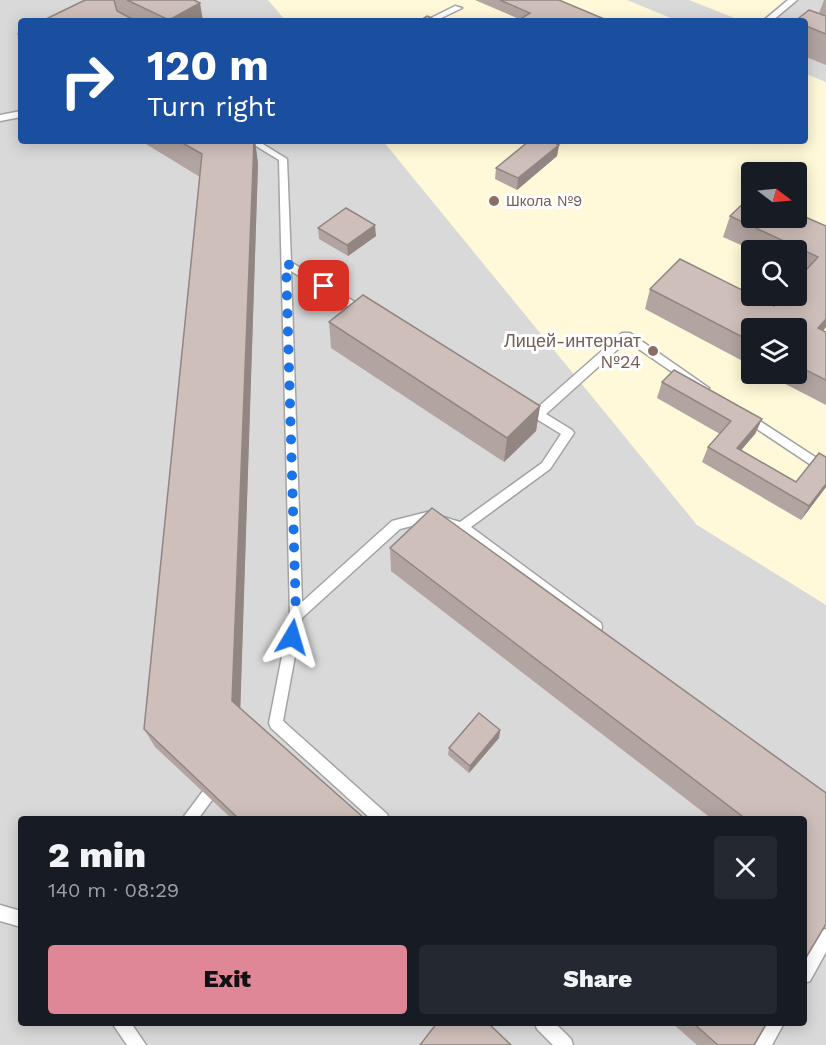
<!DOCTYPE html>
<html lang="en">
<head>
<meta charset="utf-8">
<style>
  body { margin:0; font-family:"Work Sans",sans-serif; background:#242831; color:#f1f3f6; height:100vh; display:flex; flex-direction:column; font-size:22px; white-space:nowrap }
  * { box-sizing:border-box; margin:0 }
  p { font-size:20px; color:#9ea1a6 }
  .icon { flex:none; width:33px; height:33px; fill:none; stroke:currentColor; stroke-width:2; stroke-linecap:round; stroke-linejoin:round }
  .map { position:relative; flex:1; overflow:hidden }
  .side { position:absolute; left:18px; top:816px; width:789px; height:210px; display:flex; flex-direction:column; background:#171b24; border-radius:6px; box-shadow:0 3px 15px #0003 }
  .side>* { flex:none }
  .banner { position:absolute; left:18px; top:18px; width:790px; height:126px; border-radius:6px; box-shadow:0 3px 15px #0003; background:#1a4fa0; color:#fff; overflow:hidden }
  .needle { width:39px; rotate:106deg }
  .buttons { position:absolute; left:741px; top:162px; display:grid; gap:12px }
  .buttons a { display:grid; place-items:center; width:66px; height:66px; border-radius:6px; background:#171b24; box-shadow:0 3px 15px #0003; font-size:30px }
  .pin { position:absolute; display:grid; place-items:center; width:51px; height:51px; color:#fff; margin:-26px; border-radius:12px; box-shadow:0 3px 9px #0006 }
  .me { position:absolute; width:66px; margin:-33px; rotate:7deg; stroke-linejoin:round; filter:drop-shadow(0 0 4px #0008) }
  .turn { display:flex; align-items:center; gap:21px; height:126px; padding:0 30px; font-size:27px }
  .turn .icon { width:78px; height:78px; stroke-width:2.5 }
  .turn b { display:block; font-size:42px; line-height:51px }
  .round { display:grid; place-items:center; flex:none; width:63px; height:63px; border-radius:6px; background:#242831 }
  .headline { display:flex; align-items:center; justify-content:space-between; height:102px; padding:0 30px }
  h1 { font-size:36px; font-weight:800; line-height:45px }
  .button { display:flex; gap:12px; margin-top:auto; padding:12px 30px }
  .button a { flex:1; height:69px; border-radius:6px; background:#df8697; color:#111; font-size:24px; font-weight:800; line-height:69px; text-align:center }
  .button a+a { background:#242831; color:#f1f3f6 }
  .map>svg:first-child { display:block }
  .residential { fill:#dad9d9; fill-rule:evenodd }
  .education { fill:#fff9d9; fill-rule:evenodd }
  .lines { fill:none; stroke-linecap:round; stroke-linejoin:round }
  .lane-casing { stroke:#a3a3a3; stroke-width:3 }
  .lane { fill:#fff; fill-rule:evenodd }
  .wall { fill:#b2a4a0 }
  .shaded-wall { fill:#918682 }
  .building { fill:#cfbfba; stroke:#918682; stroke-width:1.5 }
  .route { stroke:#1a73e8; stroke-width:10; stroke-dasharray:0 18 }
  .education-dot { fill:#8d6e63; stroke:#fff; stroke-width:2 }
  .labels { text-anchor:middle; stroke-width:6; stroke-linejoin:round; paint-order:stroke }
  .far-education-label { font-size:15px; fill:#785e54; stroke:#fff; text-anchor:start }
  .education-label { font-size:18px; fill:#785e54; stroke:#fff; text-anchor:end }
</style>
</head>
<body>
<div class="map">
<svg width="826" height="1045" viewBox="0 0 826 1045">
  <rect width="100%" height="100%" fill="#efe8e1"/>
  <path class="residential" d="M0 0H826V1045H0ZM21 21H806V141H21ZM752 172H796V218H752ZM752 250H796V296H752ZM752 328H796V374H752ZM21 819H804V1023H21Z"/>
  <path class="education" d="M268 0H627L678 21H286Z
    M689 0H786L760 21H742Z
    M806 74 826 82V605L697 525 383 141H806ZM752 172H796V218H752ZM752 250H796V296H752ZM752 328H796V374H752Z"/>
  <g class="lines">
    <defs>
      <path id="lane" d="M788 0H797L772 21H763Z
        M455 6 462 8 435 21H425Z
        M21 111V117L0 121V115Z
        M248 141H258L287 159 291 262 369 311 364 315 360 314 291 271 302 602 392 521 427 512 460 522 542 463 561 434 522 410 521 407 522 404 526 403 537 408 622 333H630L709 388 704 392 700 391 627 341 546 414 572 430 574 433 550 469 471 527 601 623 602 627 601 631 596 633 591 631 458 531 427 522 400 529 302 618 283 721 387 814 389 819H371L271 728 269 723 290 615 279 160Z
        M746 412 826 464V475L742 419 740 416Z
        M208 789 213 791 215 796 198 819H182L203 791Z
        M0 905 21 911V927L0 921Z
        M826 929V952L810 981 804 983V960L820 931Z
        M112 1023H131L146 1045H127Z
        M535 1023H555L571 1039 573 1045H553L537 1029Z
        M767 1023H784L772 1045H755Z"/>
    </defs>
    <use href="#lane" class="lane-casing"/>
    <use href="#lane" class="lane"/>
  </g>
  <path class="wall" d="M85 0H194L203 21H42Z
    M475 0H559L519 19Z
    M824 0H826V65L806 57V21L819 13Z
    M21 31V44L17 33Z
    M141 141H255L258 164 240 708 365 819H232L155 747 144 729 200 177Z
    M559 145 557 156 517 190 495 179 496 168Z
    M730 216 826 226V327L823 331 826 332V405L766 374H796V328H752V366L645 309 650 289 774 306 802 275 796 272V250H752L723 237Z
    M318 228 376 236 348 256 319 239Z
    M329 322 540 406 536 431 504 462 331 348Z
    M662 382 762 419 755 434 741 450 796 482 826 457V487L801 520 702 462 708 447 720 434 657 398Z
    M390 548 826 793 804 819H712L391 571Z
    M500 730 499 738 469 773 448 755 449 748Z
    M672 1023H767L754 1045H697Z"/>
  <path class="shaded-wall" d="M200 3 203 21H169V20Z
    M254 141H255L258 164 240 719 232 701Z
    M559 145 557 156 517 190 518 178Z
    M375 225 376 236 348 256 347 245Z
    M826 319V327L809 348 818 328Z
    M540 406 536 431 504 462 507 438Z
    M762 419 755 434 732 461 737 448Z
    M826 484V487L801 520 809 506Z
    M500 730 499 738 469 773 470 766Z"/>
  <path class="building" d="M85 0H114L117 11 136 21H42Z
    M127 0H194L200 3 169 20Z
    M500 0H559L609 21H517L530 13Z
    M809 10 826 16V34L806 26V21H795Z
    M427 16 438 21H419Z
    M179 141H254L232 701 365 819H239L144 729 202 154Z
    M529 141H550L559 145 518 178 496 168Z
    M752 195V218H796V213L826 226V319L818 328 826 332V380L796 365V328H752V342L650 289 680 259 774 306 784 296H796V281L818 257 730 216Z
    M346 208 375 225 347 245 318 228Z
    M363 295 540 406 507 438 329 322Z
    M674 370 762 419 737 448 796 482 819 453 826 457V484L809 506 708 447 731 421 662 382Z
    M432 508 826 793V924L804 961V819H746L390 548Z
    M479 713 500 730 470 766 449 748Z
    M437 1023H488L511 1045H420Z
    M693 1023H767L754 1045H718Z"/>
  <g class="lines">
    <path class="route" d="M292 637 296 615 286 263 324 286"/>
  </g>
  <g class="education-dot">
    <circle cx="494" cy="201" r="6"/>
    <circle cx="653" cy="351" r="6"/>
  </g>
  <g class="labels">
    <g class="far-education-label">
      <text x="506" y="206">Школа №9</text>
    </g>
    <g class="education-label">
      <text x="641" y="347">Лицей-интернат<tspan x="641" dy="21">№24</tspan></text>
    </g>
  </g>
</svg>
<div class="buttons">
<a><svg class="needle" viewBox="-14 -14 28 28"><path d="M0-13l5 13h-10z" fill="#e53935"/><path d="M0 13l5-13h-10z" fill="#9ea1a6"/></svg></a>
<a><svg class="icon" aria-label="search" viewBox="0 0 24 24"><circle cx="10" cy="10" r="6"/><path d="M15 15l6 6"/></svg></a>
<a><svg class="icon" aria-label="layers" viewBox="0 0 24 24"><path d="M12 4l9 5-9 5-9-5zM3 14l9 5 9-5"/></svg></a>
</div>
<div class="pin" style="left:324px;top:286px;background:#d93025"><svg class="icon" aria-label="arrive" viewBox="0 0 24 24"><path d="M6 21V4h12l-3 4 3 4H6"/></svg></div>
<svg class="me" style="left:292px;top:637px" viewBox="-20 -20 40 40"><path d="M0-17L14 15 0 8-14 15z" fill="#1a73e8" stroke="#fff" stroke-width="4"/></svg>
<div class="banner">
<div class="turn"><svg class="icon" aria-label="right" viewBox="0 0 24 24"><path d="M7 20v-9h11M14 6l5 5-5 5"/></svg><div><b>120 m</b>Turn right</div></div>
</div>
<section class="side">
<div class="headline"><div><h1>2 min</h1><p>140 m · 08:29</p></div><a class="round"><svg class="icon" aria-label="close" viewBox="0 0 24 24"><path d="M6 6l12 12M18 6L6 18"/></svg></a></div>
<div class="button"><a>Exit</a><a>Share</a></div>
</section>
</div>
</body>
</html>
